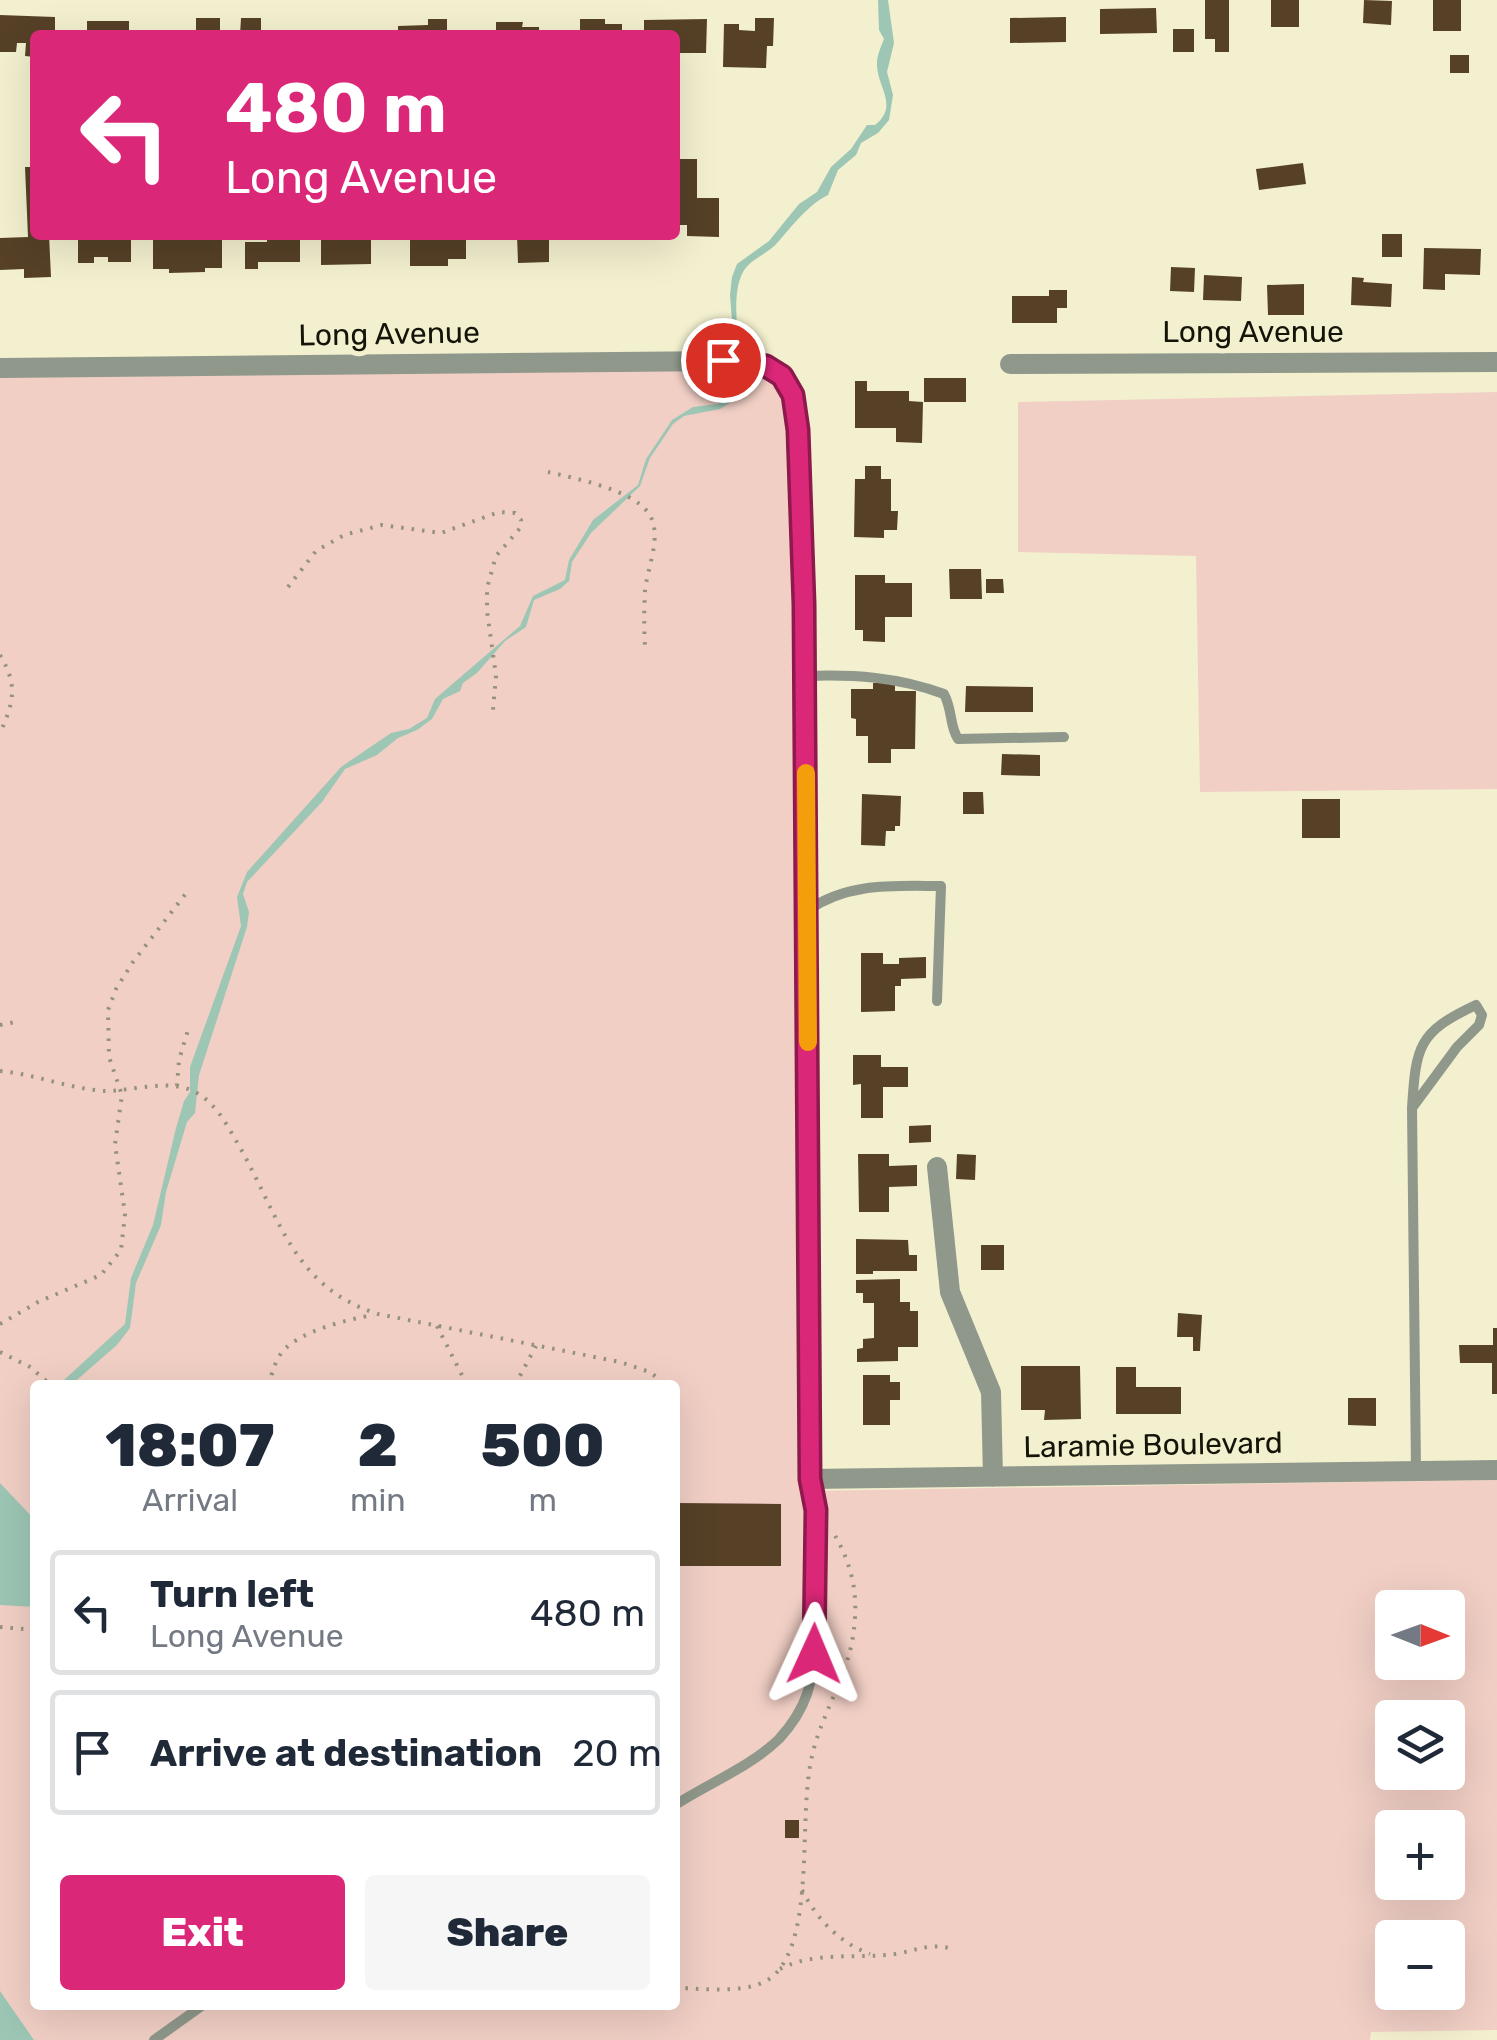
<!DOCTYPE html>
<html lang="en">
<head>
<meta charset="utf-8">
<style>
  body { margin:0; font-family:Rubik,sans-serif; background:#f6f6f7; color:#1f2937; height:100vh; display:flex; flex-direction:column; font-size:38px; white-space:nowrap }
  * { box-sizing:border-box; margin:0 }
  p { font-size:32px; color:#747a83 }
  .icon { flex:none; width:55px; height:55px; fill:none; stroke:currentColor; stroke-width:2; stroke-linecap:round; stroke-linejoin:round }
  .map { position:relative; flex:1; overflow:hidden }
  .panel { position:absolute; left:30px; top:1380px; width:650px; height:630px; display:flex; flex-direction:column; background:#fff; border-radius:10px; box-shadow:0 10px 40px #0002 }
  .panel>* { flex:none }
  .top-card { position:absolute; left:30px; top:30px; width:650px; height:210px; border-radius:10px; box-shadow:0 10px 40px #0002; background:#db2777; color:#fff; overflow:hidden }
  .needle { width:65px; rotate:91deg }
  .controls { position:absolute; left:1375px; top:1590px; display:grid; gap:20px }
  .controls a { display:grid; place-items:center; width:90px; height:90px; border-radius:10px; background:#fff; box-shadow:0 10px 40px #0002; font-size:50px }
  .pin { position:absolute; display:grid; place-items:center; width:85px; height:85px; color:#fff; margin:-42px; border:5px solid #fff; border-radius:50%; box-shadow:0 2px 10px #0007 }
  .me { position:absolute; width:110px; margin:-55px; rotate:1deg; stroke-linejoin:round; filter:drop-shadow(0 0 8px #0008) }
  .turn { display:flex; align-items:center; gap:35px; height:210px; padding:0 30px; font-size:45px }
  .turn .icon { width:130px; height:130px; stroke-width:2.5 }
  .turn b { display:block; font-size:70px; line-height:85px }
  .eta { display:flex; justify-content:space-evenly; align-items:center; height:170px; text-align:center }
  .eta b { font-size:60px; font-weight:800; line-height:70px }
  .button { display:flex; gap:20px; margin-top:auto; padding:20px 30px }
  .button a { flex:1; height:115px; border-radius:10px; background:#db2777; color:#fff; font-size:40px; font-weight:800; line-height:115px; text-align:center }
  .button a+a { background:#f6f6f7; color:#1f2937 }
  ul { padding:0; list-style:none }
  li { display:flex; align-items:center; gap:30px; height:125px; margin:0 20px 15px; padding:0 10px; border:5px solid #e0e1e3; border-radius:10px }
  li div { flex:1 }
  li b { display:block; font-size:38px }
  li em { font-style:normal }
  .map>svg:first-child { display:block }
  .green { fill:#f1cfc5; fill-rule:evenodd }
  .water { fill:#9dc6b5 }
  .building { fill:#564127 }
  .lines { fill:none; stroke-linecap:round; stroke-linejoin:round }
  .path { stroke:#95927a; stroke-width:4; stroke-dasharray:2.5 8; stroke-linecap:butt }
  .lane { stroke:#8f988b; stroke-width:10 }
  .street { stroke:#8f988b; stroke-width:20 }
  .route-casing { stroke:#8e194d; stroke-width:25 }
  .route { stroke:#db2777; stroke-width:18 }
  .slow { stroke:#f59e0b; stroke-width:18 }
  .labels { text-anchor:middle; stroke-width:10; stroke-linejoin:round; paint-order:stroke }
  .street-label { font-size:30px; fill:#151408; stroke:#f3f0cf }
</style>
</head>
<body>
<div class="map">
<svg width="1497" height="2040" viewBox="0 0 1497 2040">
  <rect width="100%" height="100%" fill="#f3f0cf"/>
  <path class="green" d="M727 368 773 378 788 406 799 616 805 1491 1497 1480V2030L1371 2032 1370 2040H0V377ZM35 1385H675V2005H35ZM1392 1608H1448V1662H1392ZM1392 1718H1448V1772H1392ZM1392 1828H1448V1882H1392ZM1392 1938H1448V1992H1392Z
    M1497 392V789L1200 792 1196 556 1018 552V402Z"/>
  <path class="water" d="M878 0H888L894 43 887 72 893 95 889 120 878 133 861 143 856 155 838 170 828 195C810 203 792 226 778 242 768 254 750 259 743 272 725 306 751 365 730 403L720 409 684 416 673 424 650 458 640 486 591 533 572 562 569 581 560 589 534 600 526 627 505 641 477 673 463 683 460 691 443 699 432 719 417 730 398 738 377 755 345 769 322 802 247 882 243 894 249 912 247 927 199 1075 195 1113 187 1122 166 1192 161 1225 136 1283 130 1328 117 1345 71 1385H60L57 1382 64 1380 125 1324 131 1278 153 1225 176 1128 184 1101 190 1092V1067L241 926 237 897 247 872 341 767 391 733 409 729 427 718 435 699 520 626 533 596 565 580 569 560 593 520 638 485 646 459 672 420 693 407 717 404 727 398 733 334 730 295 732 277 737 264 769 241 799 204 817 192 831 167 851 149 867 125H875C900 105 876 86 877 63 877 55 881 47 884 39L879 30Z
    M0 1483 35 1520V1607L0 1605Z
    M0 1991 34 2040H0Z"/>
  <path class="building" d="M1205 0H1229V52H1215V39H1205Z
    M1271 0H1299V27H1271Z
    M1364 0 1392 1 1391 25 1363 23Z
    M1433 0H1461V31H1433Z
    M1156 8 1157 33 1100 34V9Z
    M0 15 55 17V35H35V57L25 56 26 43H17L16 52H0Z
    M1066 17V42L1010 43V18Z
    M196 18H220V35H196Z
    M241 18H261V35H240Z
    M755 18H774L773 46H767L766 68 723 67 724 24H739V30L755 31Z
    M428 19H447V35H398V26L428 25Z
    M580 19H605V24H622V35H580Z
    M707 19 706 53H675V35H644V20Z
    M87 21H129V35H87Z
    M496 22H523L522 27H539V35H496Z
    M1173 29H1194V52H1173Z
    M337 30 363 31V35H337Z
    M1450 55H1469V73H1450Z
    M675 159H697V198H719V237L687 236V225H675Z
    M1303 163 1306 184 1259 190 1256 169Z
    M25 167H35V235H49L51 277 24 278V269L0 270V238L28 237Z
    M1382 234H1402V257H1382Z
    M78 235H131V262H108V257H94V263H78Z
    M177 235H222V268H205V272L169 273V269H153V238H177Z
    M267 235 300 240V262H258V269H245V242H267Z
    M371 235V264L321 265V236Z
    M410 235H466V259H448V266H410Z
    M517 235H549V262L518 263Z
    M1424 248 1481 249 1480 275 1445 274V290L1423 289Z
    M1171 267 1195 268 1194 292 1170 291Z
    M1204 275 1242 277 1241 301 1203 300Z
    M1352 277 1364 278 1363 282 1392 284 1391 307 1351 305Z
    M1304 284V315H1268L1267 285Z
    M1049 290H1067V308H1057V323H1012V296H1049Z
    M924 378H966V402H924Z
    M855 381H867V391H909V401L923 402 922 443 896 442V428H855Z
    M865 466H881V479H891V511H898L897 530H884V538L854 537 855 479H865Z
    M949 569H981L982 599H950Z
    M855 575H885V583H912V617H885V642L863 641V630H855Z
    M986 579H1003L1004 593H986Z
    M873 683H895V691H916L915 749H891V763H868V736H856V719L851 718V689H873Z
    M966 686 1033 687V712H965Z
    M1002 754 1040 755V776L1001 775Z
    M963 792H983L984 814H963Z
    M862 794 901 796 900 826H895V831H886L885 846 861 845Z
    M1302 799H1340V838H1302Z
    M861 953H883V964H899V958L926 957V978L901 979V986H895V1011L861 1012Z
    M853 1055H881V1067H908V1087H883V1118H861V1084L853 1085Z
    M931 1125V1142L909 1143V1126Z
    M858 1154H889V1166L917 1165V1186L889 1187V1212H859Z
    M957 1154 976 1155 975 1180 956 1179Z
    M856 1239 908 1240 909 1255H917V1271H873V1274H856Z
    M981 1245H1004V1270H981Z
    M900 1279V1302H910V1311H918V1347H898V1361L857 1362V1349L863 1348V1339L874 1338V1303H863V1293H856V1280Z
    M1178 1313 1202 1315 1200 1351H1193V1337H1177Z
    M1493 1328H1497V1394H1492V1363H1460L1459 1345H1493Z
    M1021 1366H1080L1081 1419 1044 1420 1045 1410H1021Z
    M1116 1367H1136V1387H1181V1414H1116Z
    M863 1375H890V1382H900V1400H890V1425H863Z
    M1348 1398H1376V1426L1348 1425Z
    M675 1503 781 1504V1566H675Z
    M785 1820H799V1838H785Z"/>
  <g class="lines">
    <path class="path" d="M548 472C574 478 634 490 649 514 663 535 647 568 645 591 644 610 644 628 645 647
      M288 587 316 551 344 535 382 525 441 533 499 512 515 513 521 520V527L496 556 487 588V611L496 676 493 710
      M0 655C18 685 14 702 0 733
      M0 1025 15 1022
      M0 1071C35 1074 70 1089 105 1091 133 1091 170 1078 195 1092 216 1103 227 1125 238 1144 279 1215 292 1287 378 1314L620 1362 650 1372 666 1385
      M177 1086 179 1060 188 1030
      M0 1324 38 1302 101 1275 121 1250 125 1214 115 1144 122 1095 109 1057 108 1010 116 989 133 962 187 892
      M437 1326 467 1385
      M0 1352 30 1367 51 1385
      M268 1385C272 1375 274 1364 280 1355 295 1332 348 1319 374 1315
      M515 1385 536 1346
      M0 1627 35 1630
      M802 1890C817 1919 838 1942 870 1954
      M780 1969C814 1951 858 1959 895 1954 914 1951 930 1943 949 1948
      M675 1988C705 1988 757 1997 778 1971 814 1928 799 1818 811 1761 821 1709 853 1674 855 1616 857 1584 848 1556 831 1529
      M471 2005 493 2008 511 2005"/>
    <path class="lane" d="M805 676C853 674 898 677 944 694 953 711 949 725 958 739L1064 737
      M808 910C849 882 894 886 941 886L937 1001
      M1412 1108 1457 1047 1479 1025 1482 1015 1476 1005C1418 1032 1416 1046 1412 1108L1416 1470
      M675 1805C709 1783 750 1767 779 1739 791 1726 801 1711 807 1694 822 1649 819 1527 810 1479
      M154 2040 203 2005"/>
    <path class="street" d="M1010 364 1497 362
      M0 368 723 361C769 364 789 367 797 416L804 604 810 1479 1497 1470
      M937 1167 950 1292 991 1392 993 1477"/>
  </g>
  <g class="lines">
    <defs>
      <path id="route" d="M723 360 766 366 782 376 793 395 798 430 804 604 810 1479 816 1510 814 1654"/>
    </defs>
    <use href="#route" class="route-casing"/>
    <use href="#route" class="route"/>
    <path class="slow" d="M806 773 808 1042"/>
  </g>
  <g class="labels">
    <g class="street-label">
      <text x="1253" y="342">Long Avenue</text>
      <text transform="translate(389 334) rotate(-1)" y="10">Long Avenue</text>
      <text transform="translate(1153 1445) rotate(-1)" y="10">Laramie Boulevard</text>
    </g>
  </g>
</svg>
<div class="controls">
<a><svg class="needle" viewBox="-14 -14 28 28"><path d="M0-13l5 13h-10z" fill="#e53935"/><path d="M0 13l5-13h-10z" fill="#747a83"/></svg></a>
<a><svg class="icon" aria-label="layers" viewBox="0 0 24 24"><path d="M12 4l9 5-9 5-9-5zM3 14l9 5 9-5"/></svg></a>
<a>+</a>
<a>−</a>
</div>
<div class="pin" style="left:723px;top:360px;background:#d93025"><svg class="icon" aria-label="arrive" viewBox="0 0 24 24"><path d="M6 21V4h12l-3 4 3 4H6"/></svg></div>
<svg class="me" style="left:814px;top:1654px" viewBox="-20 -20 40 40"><path d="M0-17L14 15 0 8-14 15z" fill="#db2777" stroke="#fff" stroke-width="4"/></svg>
<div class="top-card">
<div class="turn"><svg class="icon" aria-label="left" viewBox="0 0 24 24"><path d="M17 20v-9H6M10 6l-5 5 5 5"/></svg><div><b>480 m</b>Long Avenue</div></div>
</div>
<section class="panel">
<div class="eta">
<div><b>18:07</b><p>Arrival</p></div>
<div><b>2</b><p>min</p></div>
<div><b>500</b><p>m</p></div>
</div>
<ul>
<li><svg class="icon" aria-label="left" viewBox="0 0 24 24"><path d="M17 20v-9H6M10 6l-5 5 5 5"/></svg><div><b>Turn left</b><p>Long Avenue</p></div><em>480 m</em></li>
<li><svg class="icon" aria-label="arrive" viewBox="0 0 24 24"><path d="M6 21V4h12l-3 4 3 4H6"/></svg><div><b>Arrive at destination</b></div><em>20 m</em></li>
</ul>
<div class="button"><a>Exit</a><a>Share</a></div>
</section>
</div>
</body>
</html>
